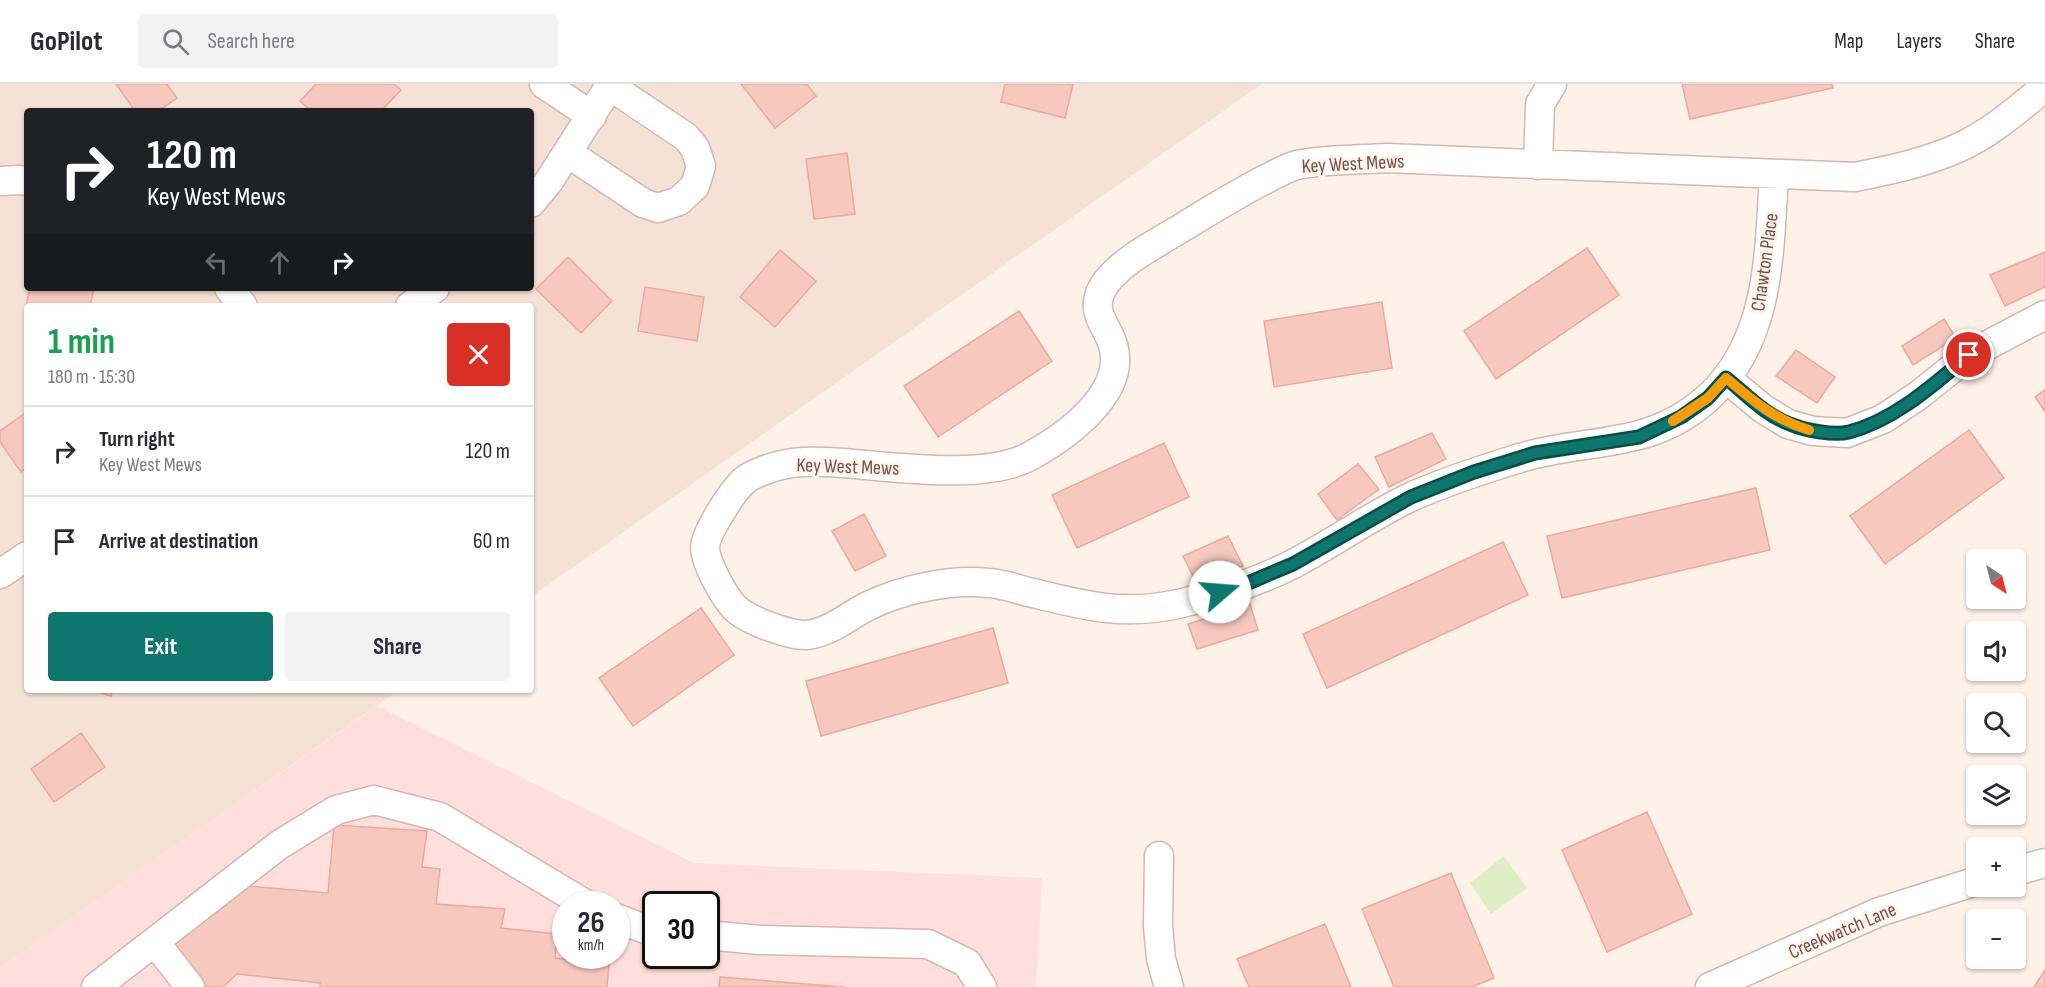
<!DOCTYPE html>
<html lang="en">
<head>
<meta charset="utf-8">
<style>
  body { margin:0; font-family:"Sofia Sans Condensed",sans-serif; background:#f2f2f3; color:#2b2b33; height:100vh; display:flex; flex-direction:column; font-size:22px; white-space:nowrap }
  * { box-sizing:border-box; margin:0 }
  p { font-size:20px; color:#7c7c81 }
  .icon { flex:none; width:33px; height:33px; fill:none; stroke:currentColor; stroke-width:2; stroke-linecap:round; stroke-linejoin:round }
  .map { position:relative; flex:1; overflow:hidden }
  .sheet { position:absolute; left:24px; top:219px; width:510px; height:390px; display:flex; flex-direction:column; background:#fff; border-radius:6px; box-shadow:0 2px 4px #0004 }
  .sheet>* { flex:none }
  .guide { position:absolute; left:24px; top:24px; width:510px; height:183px; border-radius:6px; box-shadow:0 2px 4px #0004; background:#202124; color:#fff; overflow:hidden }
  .needle { width:39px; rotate:145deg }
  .buttons { position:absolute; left:1966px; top:465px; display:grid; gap:12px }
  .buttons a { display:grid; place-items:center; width:60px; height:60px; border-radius:6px; background:#fff; box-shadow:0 2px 4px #0004; font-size:30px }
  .speed { position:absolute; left:552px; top:807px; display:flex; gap:12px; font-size:30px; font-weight:700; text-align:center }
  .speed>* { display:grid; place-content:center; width:78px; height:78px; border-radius:50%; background:#fff; box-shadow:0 2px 4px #0004; line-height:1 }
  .speed small { font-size:15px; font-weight:400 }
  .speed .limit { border:3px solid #111; border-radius:9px; background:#fff; color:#111 }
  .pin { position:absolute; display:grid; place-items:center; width:51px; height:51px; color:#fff; margin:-26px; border:3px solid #fff; border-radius:50%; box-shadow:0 2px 6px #0007 }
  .me { position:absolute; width:66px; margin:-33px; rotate:72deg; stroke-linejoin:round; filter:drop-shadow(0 0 4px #0008) }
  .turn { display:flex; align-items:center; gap:21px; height:126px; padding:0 24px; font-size:27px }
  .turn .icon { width:78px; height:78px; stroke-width:2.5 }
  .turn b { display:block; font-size:42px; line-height:51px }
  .lanes { display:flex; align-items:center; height:57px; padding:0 24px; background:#0003; justify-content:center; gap:30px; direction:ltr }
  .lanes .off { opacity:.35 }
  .round { display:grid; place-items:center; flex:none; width:63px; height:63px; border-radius:6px; background:#f2f2f3 }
  .head { display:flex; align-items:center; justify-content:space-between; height:102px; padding:0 24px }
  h1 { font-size:36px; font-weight:700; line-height:45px; color:#1e9e55 }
  .button { display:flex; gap:12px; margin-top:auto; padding:12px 24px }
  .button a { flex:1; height:69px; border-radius:6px; background:#0f766e; color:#fff; font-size:24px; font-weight:700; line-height:69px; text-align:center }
  .button a+a { background:#f2f2f3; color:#2b2b33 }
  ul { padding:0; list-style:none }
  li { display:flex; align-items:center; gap:18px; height:90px; padding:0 24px; border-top:2px solid #e1e1e2 }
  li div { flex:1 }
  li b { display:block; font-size:22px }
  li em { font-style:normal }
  header { display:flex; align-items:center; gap:36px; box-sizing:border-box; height:84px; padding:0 30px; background:#fff; border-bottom:2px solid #e1e1e2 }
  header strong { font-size:28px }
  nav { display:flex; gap:33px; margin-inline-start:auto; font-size:21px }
  .search { width:420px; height:54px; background:#f2f2f3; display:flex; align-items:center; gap:15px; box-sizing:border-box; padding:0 21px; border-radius:6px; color:#7c7c81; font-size:22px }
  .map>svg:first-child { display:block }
  .residential { fill:#f6e1d6; fill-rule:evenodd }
  .commercial { fill:#ffdfdb; fill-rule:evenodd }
  .green { fill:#deeec5 }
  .building { fill:#f6c8be; stroke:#eaaa9c; stroke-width:1.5 }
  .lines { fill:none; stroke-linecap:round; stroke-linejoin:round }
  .minor-casing { stroke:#d4b7af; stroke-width:31 }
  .minor { stroke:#fff; stroke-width:28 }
  .route-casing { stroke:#0a4d48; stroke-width:15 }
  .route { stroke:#0f766e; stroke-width:10 }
  .slow { stroke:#f59e0b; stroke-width:10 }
  .labels { text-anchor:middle; stroke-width:6; stroke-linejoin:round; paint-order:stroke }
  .street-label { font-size:20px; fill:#7b5049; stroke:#fff6f0 }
</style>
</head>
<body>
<header>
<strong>GoPilot</strong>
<div class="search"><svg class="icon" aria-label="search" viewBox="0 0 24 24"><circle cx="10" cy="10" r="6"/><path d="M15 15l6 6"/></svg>Search here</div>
<nav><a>Map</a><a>Layers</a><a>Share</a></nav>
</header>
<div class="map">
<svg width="2045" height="903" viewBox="0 0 2045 903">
  <rect width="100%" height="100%" fill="#fef1e8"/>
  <path class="residential" d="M0 0H1262L531 513V222H27V606H399L0 884ZM27 27H531V204H27Z"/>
  <path class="commercial" d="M377 622 694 779 1042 794 1036 903H0V884ZM566 820H616V872H566ZM656 820H706V872H656Z"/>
  <path class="green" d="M1504 772 1527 804 1491 830 1470 799Z"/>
  <path class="building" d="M116 0H167L177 14 158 27H135Z
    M316 0H394L401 6 381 27H311L300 17Z
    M741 0H807L816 12 775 44Z
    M1005 0H1073L1065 34 1001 18Z
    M1682 0H1832L1833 4 1690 35Z
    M847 69 855 130 814 135 806 75Z
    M1587 164 1619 211 1496 295 1464 247Z
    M780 166 816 197 775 243 740 213Z
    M2045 168V203L2005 222 1990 191Z
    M568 173 612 217 581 249 536 205Z
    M645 203 704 213 697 257 638 247Z
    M30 204H94L90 222H27V226H25Z
    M1382 218 1392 284 1274 303 1264 237Z
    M1019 227 1052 277 938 353 904 302Z
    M1944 235 1956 254 1913 281 1902 262Z
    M1796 266 1835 293 1817 319 1776 292Z
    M2045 306V328L2035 313Z
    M27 328V383L21 388 0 358V347Z
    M1969 346 2004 394 1885 480 1850 432Z
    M1432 349 1446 375 1389 403 1375 373Z
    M1164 359 1189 413 1077 464 1052 411Z
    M1358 380 1379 405 1337 436 1318 410Z
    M1756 404 1770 466 1562 514 1547 452Z
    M864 430 886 472 855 487 832 447Z
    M1228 452 1243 482 1198 502 1183 472Z
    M1503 458 1528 511 1327 604 1303 550Z
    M1250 520 1258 546 1197 565 1188 540Z
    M701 524 734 571 633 642 599 594Z
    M993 544 1008 599 821 652 806 597Z
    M91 606H113L111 612Z
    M81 649 105 683 54 718 31 685Z
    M1647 728 1692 830 1607 868 1562 766Z
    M334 741 427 747 422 783 440 785 436 820 505 825 501 844 557 850 555 874 609 880 607 903H320V899L237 890 223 903H205L169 857 247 802 328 809Z
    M1451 789 1494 894 1472 903H1394L1362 825Z
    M1325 840 1351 903H1249L1237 875Z
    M2045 886V903H2034Z
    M720 893 844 903H719Z"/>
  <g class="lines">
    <defs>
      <path id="minor" d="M544 0 592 32
        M568 69 643 119 658 124 679 117 695 102 701 82 695 64 686 53 610 2
        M1538 81 1540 20 1552 0
        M1774 90C1769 168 1771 254 1710 312 1651 367 1588 353 1520 374 1484 385 1447 397 1413 412 1372 431 1335 458 1295 479 1258 498 1218 511 1178 520 1123 532 1086 522 1033 509 1019 506 1004 500 989 499 950 495 903 505 868 522 848 532 831 548 807 551 790 552 747 536 735 524 724 513 705 478 705 463 706 448 733 406 745 396 749 392 760 388 765 386 790 376 816 377 843 379 895 383 988 397 1032 371 1068 351 1127 308 1113 261 1107 241 1092 231 1100 209 1106 195 1119 184 1130 176 1148 163 1169 152 1188 140 1214 124 1239 109 1266 95 1276 90 1286 84 1297 81 1326 75 1358 76 1387 74L1855 93C1890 86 1924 79 1958 64 1990 50 2018 25 2045 3
        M0 97 20 96 27 97
        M531 119 549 97 611 0
        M229 204 243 222
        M410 222 435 204
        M1726 294 1762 324 1788 340 1813 347 1847 349 1883 335 1919 311 1969 271 2045 231
        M0 490 27 472
        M1159 772 1158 842 1161 875 1169 903
        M2016 787 2045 779
        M616 834 648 846 656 847
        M706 851 760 856 928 860 967 879 982 903
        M155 858 190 903
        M96 903 279 761 336 726 374 716 440 733 585 820
        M1710 903 1879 828 1977 797"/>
    </defs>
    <use href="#minor" class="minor-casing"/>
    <use href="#minor" class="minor"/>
  </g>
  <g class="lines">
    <defs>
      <path id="route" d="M1220 508 1241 502 1293 480 1411 413 1474 388 1535 369 1639 353 1681 333 1708 314 1726 294C1746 310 1765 331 1790 340 1804 346 1834 352 1849 348 1895 336 1933 301 1969 271"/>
    </defs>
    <use href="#route" class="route-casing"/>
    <use href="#route" class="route"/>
    <path class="slow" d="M1673 337 1708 314 1726 294C1752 316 1775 336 1809 346"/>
  </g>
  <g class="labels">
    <g class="street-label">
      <text transform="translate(1353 79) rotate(-3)" y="7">Key West Mews</text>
      <text transform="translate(1764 178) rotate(-82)" y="7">Chawton Place</text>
      <text transform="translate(848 382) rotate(2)" y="7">Key West Mews</text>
      <text transform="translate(1842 846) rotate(-23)" y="7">Creekwatch Lane</text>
    </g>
  </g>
</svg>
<div class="buttons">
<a><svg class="needle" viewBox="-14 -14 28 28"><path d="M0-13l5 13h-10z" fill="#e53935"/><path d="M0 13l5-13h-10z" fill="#7c7c81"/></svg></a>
<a><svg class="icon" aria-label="sound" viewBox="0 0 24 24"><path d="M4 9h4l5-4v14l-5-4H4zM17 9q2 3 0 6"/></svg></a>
<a><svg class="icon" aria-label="search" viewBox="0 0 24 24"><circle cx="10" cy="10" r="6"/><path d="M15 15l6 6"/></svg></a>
<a><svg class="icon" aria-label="layers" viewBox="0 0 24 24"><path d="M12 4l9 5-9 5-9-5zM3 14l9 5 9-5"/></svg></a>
<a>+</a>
<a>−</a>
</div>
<div class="speed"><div>26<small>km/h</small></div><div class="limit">30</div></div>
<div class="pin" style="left:1969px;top:271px;background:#d93025"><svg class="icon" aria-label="arrive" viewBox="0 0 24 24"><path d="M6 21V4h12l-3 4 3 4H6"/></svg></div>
<svg class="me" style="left:1220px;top:508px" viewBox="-20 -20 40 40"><circle r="19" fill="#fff"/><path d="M0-13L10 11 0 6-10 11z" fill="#0f766e"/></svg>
<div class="guide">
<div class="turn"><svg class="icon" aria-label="right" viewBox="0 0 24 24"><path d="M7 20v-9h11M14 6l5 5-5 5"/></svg><div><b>120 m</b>Key West Mews</div></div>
<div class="lanes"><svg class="icon off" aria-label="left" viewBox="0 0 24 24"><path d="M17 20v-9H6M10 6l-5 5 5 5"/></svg><svg class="icon off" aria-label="ahead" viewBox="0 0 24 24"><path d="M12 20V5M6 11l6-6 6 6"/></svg><svg class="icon" aria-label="right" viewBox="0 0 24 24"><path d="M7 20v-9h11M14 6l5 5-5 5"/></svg></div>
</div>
<section class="sheet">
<div class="head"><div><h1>1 min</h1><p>180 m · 15:30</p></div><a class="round" style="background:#d93025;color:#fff"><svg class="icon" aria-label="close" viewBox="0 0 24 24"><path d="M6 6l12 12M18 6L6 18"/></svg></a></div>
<ul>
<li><svg class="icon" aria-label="right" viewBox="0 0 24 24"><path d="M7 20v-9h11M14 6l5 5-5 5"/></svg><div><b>Turn right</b><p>Key West Mews</p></div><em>120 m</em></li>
<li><svg class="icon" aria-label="arrive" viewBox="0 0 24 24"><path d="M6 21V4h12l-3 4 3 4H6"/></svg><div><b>Arrive at destination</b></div><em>60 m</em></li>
</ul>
<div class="button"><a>Exit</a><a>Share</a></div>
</section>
</div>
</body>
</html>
